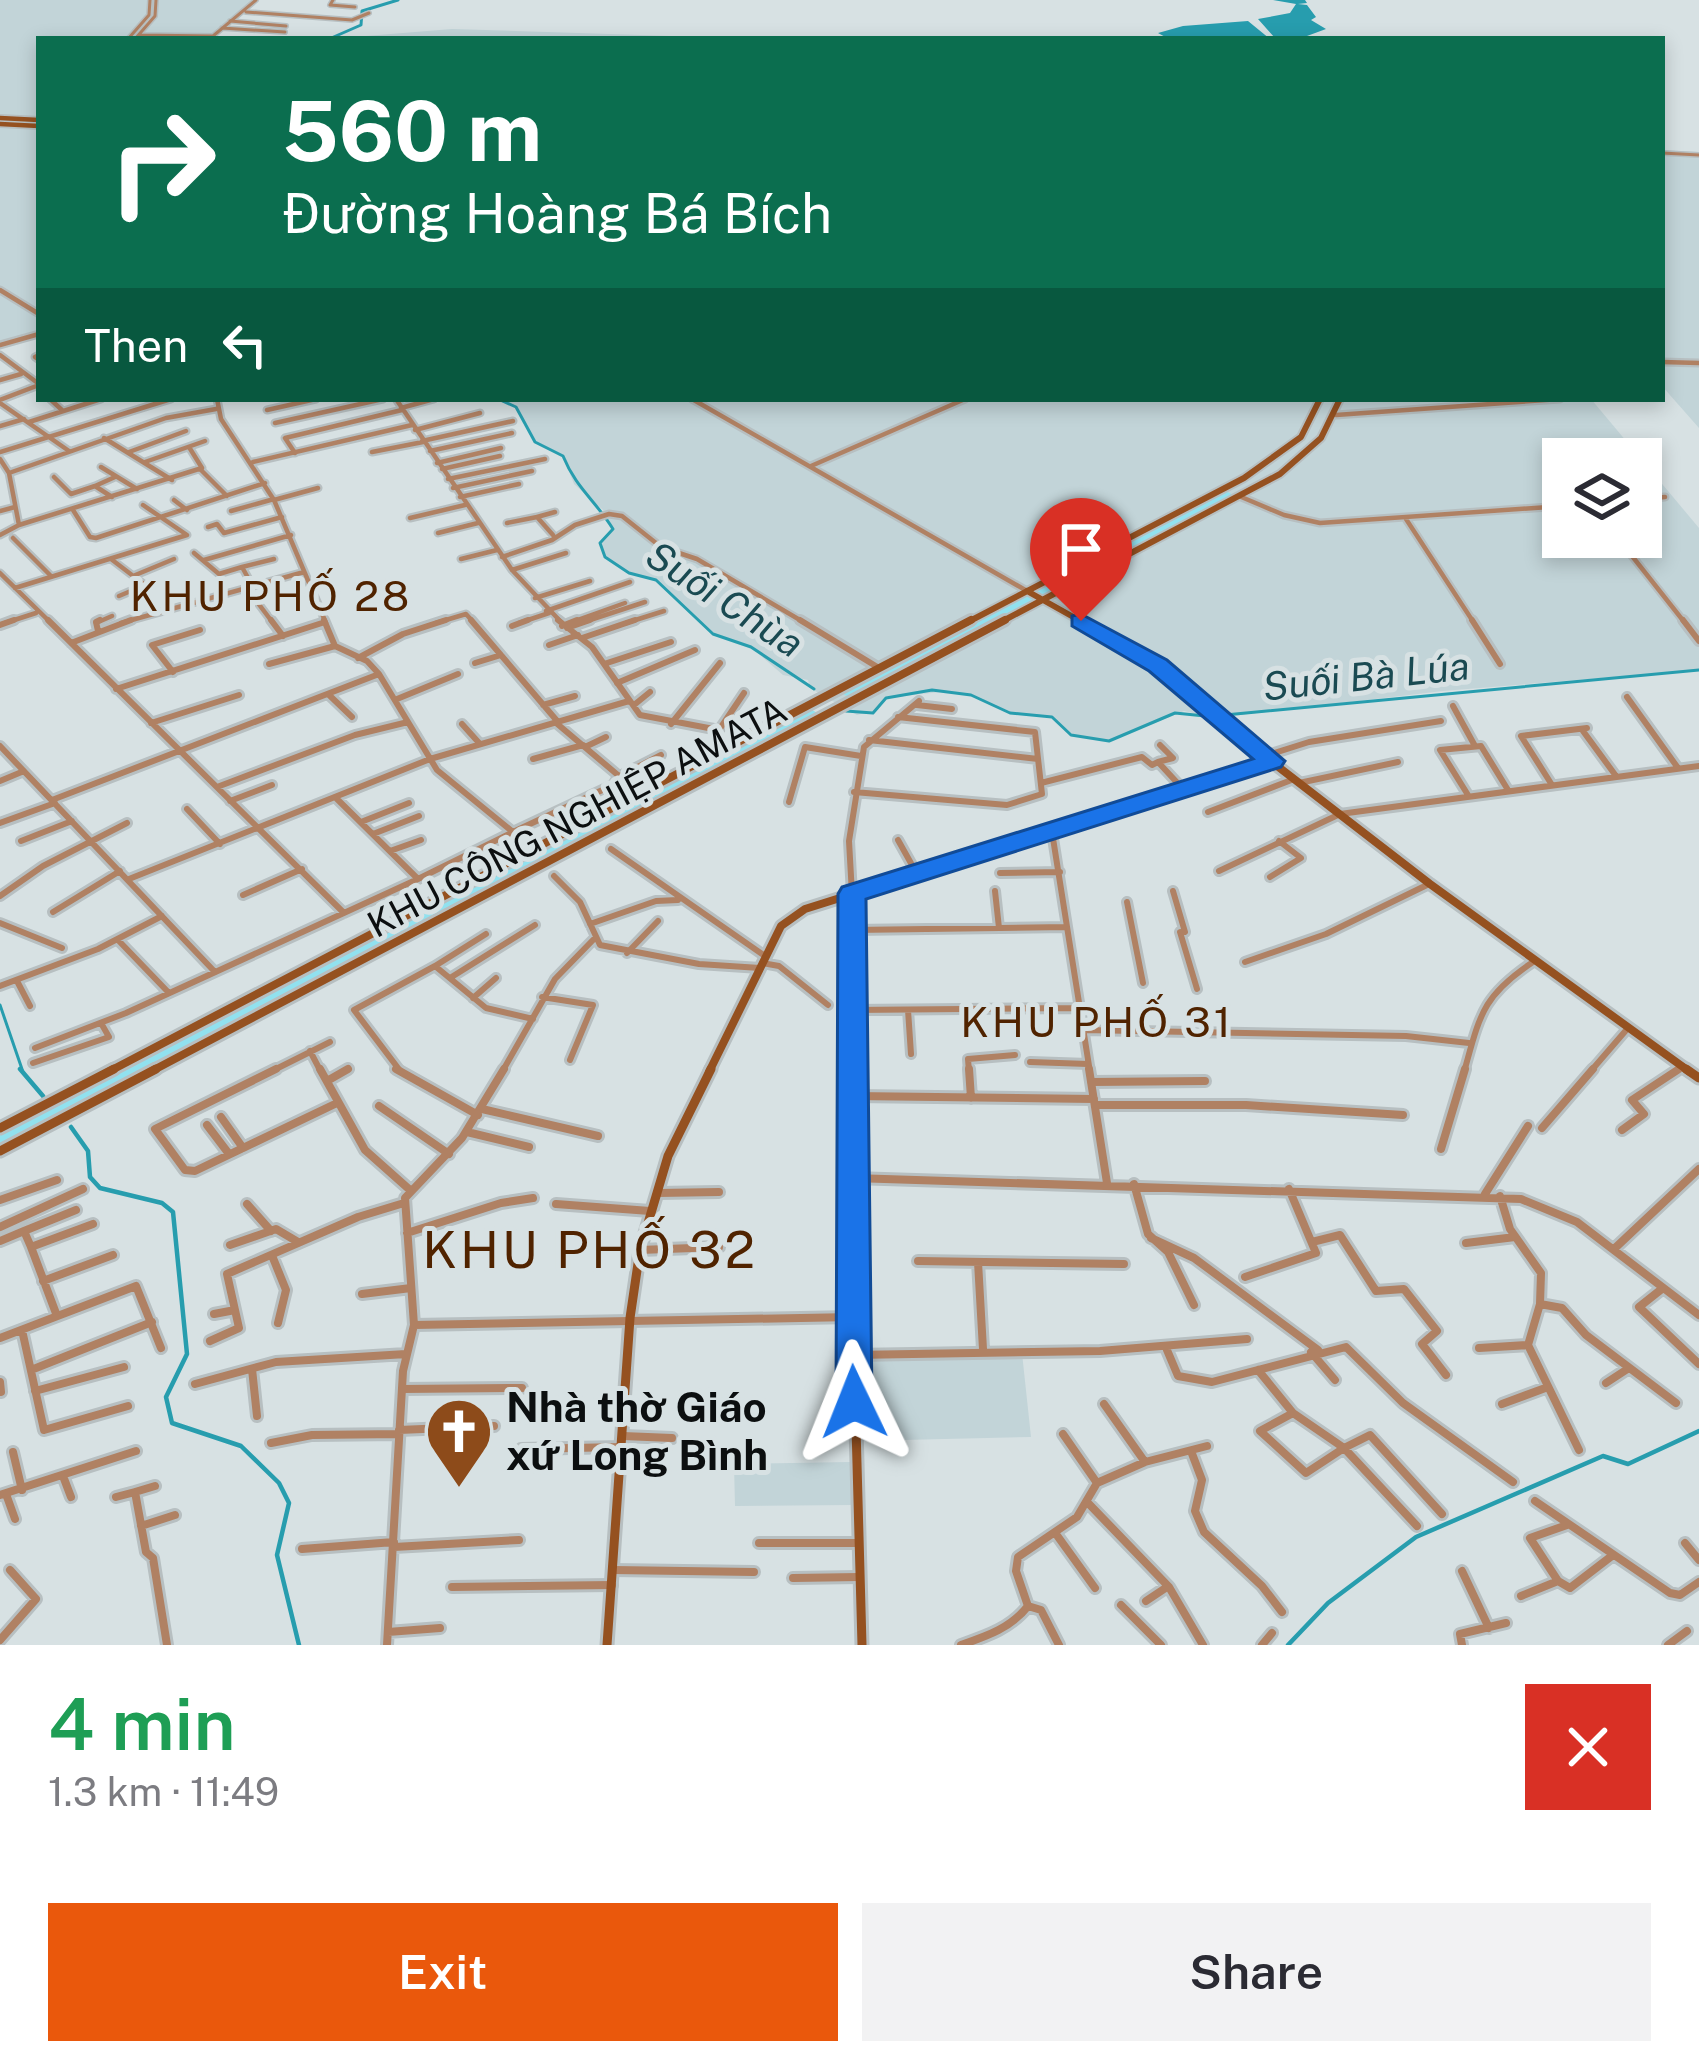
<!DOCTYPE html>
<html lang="en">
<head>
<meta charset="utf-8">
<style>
  body { margin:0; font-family:"Public Sans",sans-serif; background:#f2f2f3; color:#2b2b33; height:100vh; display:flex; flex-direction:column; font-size:45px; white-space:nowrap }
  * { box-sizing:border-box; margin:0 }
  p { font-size:39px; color:#7c7c81 }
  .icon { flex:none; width:66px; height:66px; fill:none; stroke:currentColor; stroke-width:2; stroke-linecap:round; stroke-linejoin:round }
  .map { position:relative; height:1645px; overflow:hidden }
  .details { display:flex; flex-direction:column; background:#fff; flex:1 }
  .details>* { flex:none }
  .hud { position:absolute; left:36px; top:36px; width:1629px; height:366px; border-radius:0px; box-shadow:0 6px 18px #0003; background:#0b6e4f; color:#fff; overflow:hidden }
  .controls { position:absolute; left:1542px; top:438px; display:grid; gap:24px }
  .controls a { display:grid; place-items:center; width:120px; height:120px; border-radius:0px; background:#fff; box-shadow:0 6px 18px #0003; font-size:60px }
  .pin { position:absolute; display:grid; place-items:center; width:102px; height:102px; color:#fff; margin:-123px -51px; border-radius:50% 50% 50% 0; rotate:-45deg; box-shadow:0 0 12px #0007 }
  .pin .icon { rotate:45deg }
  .me { position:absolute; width:132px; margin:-66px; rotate:358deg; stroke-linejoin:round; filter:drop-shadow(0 0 9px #0008) }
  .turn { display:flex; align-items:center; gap:42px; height:252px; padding:0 48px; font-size:54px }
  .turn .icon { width:156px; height:156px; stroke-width:2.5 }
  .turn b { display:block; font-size:84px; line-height:102px }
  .then { display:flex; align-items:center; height:114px; padding:0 48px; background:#0003; gap:24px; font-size:45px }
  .round { display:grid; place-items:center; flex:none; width:126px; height:126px; border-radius:0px; background:#f2f2f3 }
  .head { display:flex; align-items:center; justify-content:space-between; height:204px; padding:0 48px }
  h1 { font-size:72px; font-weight:600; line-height:90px; color:#1e9e55 }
  .button { display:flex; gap:24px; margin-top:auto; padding:24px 48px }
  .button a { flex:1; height:138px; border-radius:0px; background:#ea580c; color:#fff; font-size:48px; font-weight:600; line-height:138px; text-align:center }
  .button a+a { background:#f2f2f3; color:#2b2b33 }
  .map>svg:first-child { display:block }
  .built { fill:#c2d4d8; fill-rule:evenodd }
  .green { fill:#91e1ef }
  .water { fill:#279dae }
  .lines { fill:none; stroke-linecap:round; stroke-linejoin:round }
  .stream-far1 { stroke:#279dae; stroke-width:3 }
  .stream { stroke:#279dae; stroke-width:4.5 }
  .street-far3-casing { stroke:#b7bfc1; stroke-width:6 }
  .street-far2-casing { stroke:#b7bfc1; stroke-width:9 }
  .street-far1-casing { stroke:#b7bfc1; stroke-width:12 }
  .street-casing { stroke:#b7bfc1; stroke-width:14 }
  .secondary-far3-casing { stroke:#b7bfc1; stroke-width:8 }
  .secondary-far2-casing { stroke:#b7bfc1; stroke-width:10 }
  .secondary-far1-casing { stroke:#b7bfc1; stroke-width:14 }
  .secondary-casing { stroke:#b7bfc1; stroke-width:15 }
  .street-far3 { stroke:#b08163; stroke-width:3 }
  .street-far2 { stroke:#b08163; stroke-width:4.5 }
  .street-far1 { stroke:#b08163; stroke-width:6 }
  .street { stroke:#b08163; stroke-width:8 }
  .secondary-far3 { stroke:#955120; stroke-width:4.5 }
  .secondary-far2 { stroke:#955120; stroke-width:6 }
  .secondary-far1 { stroke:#955120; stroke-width:8 }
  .secondary { stroke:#955120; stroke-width:9 }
  .route { fill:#1a73e8; stroke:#114b97; stroke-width:3 }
  .labels { text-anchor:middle; stroke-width:10; stroke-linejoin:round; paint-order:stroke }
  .street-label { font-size:36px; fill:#0c0f10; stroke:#d7e1e3 }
  .water-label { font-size:39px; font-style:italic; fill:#1a4a52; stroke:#d7e1e3 }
  .quarter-label { font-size:42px; letter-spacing:3px; fill:#502300; stroke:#d7e1e3 }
  .near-poi-label { font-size:42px; font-weight:bold; fill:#0c0f10; stroke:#d7e1e3; text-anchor:start }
  .near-quarter-label { font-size:51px; letter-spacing:3px; fill:#502300; stroke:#d7e1e3 }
</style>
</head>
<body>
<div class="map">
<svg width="1699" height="1645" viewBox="0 0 1699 1645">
  <rect width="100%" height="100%" fill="#d7e1e3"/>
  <path class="built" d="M0 0H255L212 39H39V333L0 345Z
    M452 29 703 37 781 39H329Z
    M1662 150 1699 152V428L1662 386Z
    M498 399H1591L1699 528V670L1443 691 1214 718 1184 711 1109 741 1071 735 1052 717 1010 713 971 695 949 691 886 698 878 710 857 715 810 688 808 680 783 675 751 647 713 634 656 580 629 573 605 557 600 543 613 529 603 510 574 484 563 456 535 442 516 407ZM1563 459H1641V537H1563Z
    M1022 1353 1031 1437 861 1441 858 1357Z
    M851 1462 852 1505 735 1506 734 1464Z"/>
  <path class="green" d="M1224 490 1235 496 1045 598 1031 591Z
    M1028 593 1042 600 853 700 840 692Z
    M809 708 822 716 0 1148V1131Z"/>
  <path class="water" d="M1273 0H1305L1307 3 1298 4 1307 5 1316 17 1311 20 1326 29 1307 36 1275 38 1258 19 1290 13 1296 4Z
    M1248 21 1270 39H1169L1158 33 1183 26Z"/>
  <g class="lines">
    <path class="stream-far1" d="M329 39 361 25 362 11 398 0
      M498 399 516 407 535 442 563 456C576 488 595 500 613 529L600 543 605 557 629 573 656 580 713 634 751 647 814 689
      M846 711 873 713 886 698 932 690 971 695 1010 713 1052 717 1071 735 1109 741 1175 713 1215 717
      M1225 715 1699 670
      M0 1005 23 1072"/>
    <path class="stream" d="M20 1069 43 1096
      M71 1127 88 1151 90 1177 100 1188 162 1203 173 1212 187 1354 166 1397 172 1423 241 1446 279 1483 289 1503 277 1555 299 1645
      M1288 1645 1328 1603 1416 1537 1603 1456 1628 1464 1699 1431"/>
    <defs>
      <path id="street-far3" d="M333 0 330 5 355 7
        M246 12 352 20 369 13
        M230 21 286 26
        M222 28 285 32
        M139 35 213 36 256 0
        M128 39 149 15 150 0
        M135 39 155 16 156 0
        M1662 153 1699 155"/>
      <path id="street-far2" d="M0 290 39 314
        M0 345 39 334
        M0 355 39 384
        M39 355 35 357 39 360
        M1662 362 1699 363
        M0 380 21 374
        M50 399 63 411
        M217 399 221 419 274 500 326 623
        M396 399 512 570 562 623
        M692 399 1027 591
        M0 400 39 385
        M0 403 69 451
        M401 408 434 399
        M267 410 316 399
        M1336 415 1560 399
        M29 422 101 399
        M275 423 383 399
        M0 426 24 419
        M415 430 480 413
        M104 438 172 480
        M422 441 513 421
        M430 451 512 433
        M0 452 171 399
        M129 452 186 431
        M372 452 423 442
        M295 453 285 438 402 410
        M0 459 9 473 19 525 0 535
        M145 462 205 441
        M253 462 412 425
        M437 463 501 448
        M811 466 965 399
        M101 467 137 489
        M200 469 227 496
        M442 469 500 456
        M9 473 166 418 216 409
        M54 477 71 494 95 486
        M448 479 545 459
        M453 488 532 471
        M1239 496 1284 515 1320 523 1563 506
        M112 497 95 486 115 477
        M460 497 519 484
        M1641 499 1665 497
        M174 500 187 510
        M274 500 318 488
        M73 510 90 537 96 538 265 483
        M0 511 15 507
        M231 511 274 499
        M537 517 555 512
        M410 518 465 505
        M1406 519 1474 623
        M507 523 537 517 553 535
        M19 525 202 468 189 447
        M208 527 217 524 224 533 282 517
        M438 533 478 523
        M1617 537 1685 623
        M13 538 50 575
        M194 553 219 574 242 567 252 585
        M502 557 552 540 575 525 609 514 622 516 661 547 697 559 805 623
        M111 559 145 585 119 596
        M461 559 497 550
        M204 560 291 535
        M242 567 274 559
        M512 570 566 553
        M0 573 51 623
        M133 576 174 559
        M246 587 273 623
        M15 588 187 535 143 505
        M535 598 590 581
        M546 611 630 582
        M5 623 36 613
        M96 623 112 616
        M121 623 304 572
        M436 623 466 614 474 623
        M519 623 549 613
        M569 623 625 603
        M581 623 645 602
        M626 623 664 611"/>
      <path id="street-far1" d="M48 620 344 913
        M271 620 283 636
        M324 620 335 646 367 661 379 674 437 770 513 832 418 879
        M471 620 558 722
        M558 620 592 647 640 715 719 730 744 693
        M800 620 879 668
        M1472 620 1500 664
        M1683 620 1699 641
        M0 625 14 620
        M512 626 528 620
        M562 626 577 620
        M567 628 590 620
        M98 631 96 622 100 620
        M582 638 635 620
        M71 643 131 620
        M549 645 578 635
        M358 658 403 634 446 620
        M475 663 501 655
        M269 664 335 646
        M604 664 671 642
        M173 672 152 645 200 630
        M617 683 695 650
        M116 689 322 623
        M328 694 352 717
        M1627 697 1678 768
        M397 699 458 674
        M543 705 575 696
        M634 705 650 692
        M917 705 952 709
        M1453 706 1475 746
        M555 722 619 776
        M151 723 239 695
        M462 724 480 744
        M671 724 720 663
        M1583 731 1616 776
        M869 740 1038 759
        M0 746 214 971
        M585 747 606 737
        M1265 756 1309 742 1441 721
        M533 759 583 745
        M1158 762 1173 758 1160 745
        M0 781 24 771
        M1041 783 1142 757 1152 765 1158 762 1183 789
        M1299 783 1398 762
        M1552 785 1521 736 1587 728
        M217 787 355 735 408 722
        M854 792 1007 805 1042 794 1035 732 898 717
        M1468 795 1440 750 1481 746 1508 790
        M52 800 379 674
        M230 801 272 785
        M789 802 805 747 861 756
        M187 809 220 844
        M1208 812 1294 779
        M361 822 409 803
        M0 823 55 803
        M513 832 613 785 618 777 661 755
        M1052 832 1090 1072
        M373 834 419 816
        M898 840 917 874
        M21 841 72 821
        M611 849 765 956
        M390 851 421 840
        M1219 871 1340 814 1699 766
        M1000 873 1060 872
        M554 876 580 902 600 945 699 964 760 968
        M1270 877 1301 858 1279 841
        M129 879 430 759 629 701
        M995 891 999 928
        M1173 891 1185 932
        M852 894 849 841 864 747 919 701
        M243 895 302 869
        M0 896 43 866 127 823
        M1127 902 1143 983
        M53 912 120 871
        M0 923 62 948
        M590 924 656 901 678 900
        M853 930 1066 927
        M1180 932 1197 989
        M118 940 169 993
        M627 953 658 921
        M1245 962 1326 934 1429 884
        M762 963 779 966 828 1005
        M435 966 486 934
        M450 978 535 925
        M17 981 30 1006
        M0 986 98 949 162 916
        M542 997 593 1005 570 1060
        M473 998 496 978
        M853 1010 1079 1008
        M908 1010 911 1054
        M1083 1030 1406 1036 1469 1043
        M35 1048 126 1013 418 879 335 797
        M310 1051 321 1072
        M1030 1062 1088 1064
        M33 1063 109 1037 101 1023
        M270 1072 330 1042
        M343 1072 348 1069
        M401 1072 354 1010 435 966 486 1008 533 1019
        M502 1072 555 979 593 940
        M969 1072 968 1059 1015 1055
        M1464 1072C1480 1015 1482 996 1533 962
        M1590 1072 1628 1028
        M1675 1072 1683 1066"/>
      <path id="street" d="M276 1069 155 1129 185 1170 195 1171 337 1103
        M320 1069 365 1150 410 1190
        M396 1069 478 1115
        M969 1069 971 1098
        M1089 1069 1107 1183
        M327 1081 348 1069
        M1091 1082 1205 1081
        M854 1096 1094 1099
        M1095 1105H1246L1403 1115
        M379 1106 449 1154
        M482 1109 598 1136
        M221 1117 243 1148
        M207 1125 229 1154
        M1542 1128 1593 1069
        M1622 1130 1644 1114 1632 1100 1679 1069
        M467 1132 529 1147
        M1441 1149 1465 1069
        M853 1178 1521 1199 1577 1222 1699 1315
        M1134 1184 1148 1234 1168 1252 1194 1305
        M658 1193 719 1192
        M1485 1194 1528 1126
        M1500 1196 1510 1229 1541 1273 1540 1304 1528 1345 1579 1450
        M0 1200 57 1180
        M247 1204 271 1231
        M556 1204 650 1211
        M0 1227 83 1189
        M24 1231 76 1210
        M407 1233 501 1203 533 1198
        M1151 1238 1194 1258 1318 1350
        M0 1241 24 1231 31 1247
        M1312 1242 1340 1235 1376 1291 1404 1289 1437 1331 1422 1344 1446 1375
        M1466 1243 1515 1237
        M230 1245 276 1229 298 1242
        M1614 1249 1699 1169
        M640 1250 719 1247
        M273 1258 286 1290 278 1323
        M918 1261 1124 1264
        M978 1262 983 1349
        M1245 1277 1316 1253 1289 1189
        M43 1281 113 1255
        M1663 1288 1639 1307 1699 1364
        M362 1294 411 1288
        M1540 1304 1562 1308 1586 1335 1676 1403
        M214 1314 235 1310
        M57 1316 31 1247 93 1224
        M414 1325 405 1198 462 1138 504 1069
        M22 1330 44 1430 128 1406
        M0 1338 136 1286 161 1348
        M210 1341 239 1328 227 1274 358 1217 404 1203
        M1479 1348 1528 1345
        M1167 1350 1178 1376 1212 1382 1346 1347 1403 1403 1513 1482
        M1311 1352 1335 1380
        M853 1355 1100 1351 1247 1339
        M252 1369 257 1416
        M31 1370 152 1322
        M1258 1370 1293 1413 1344 1448 1370 1435 1442 1514
        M0 1382 1 1392
        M1606 1383 1629 1368
        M195 1384 276 1362 406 1354
        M402 1389 522 1388
        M35 1391 124 1367
        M1104 1404 1145 1462
        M1502 1404 1548 1387
        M1293 1413 1260 1431 1306 1473 1344 1448 1417 1526
        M399 1430 494 1426
        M1063 1434 1097 1483
        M623 1436 672 1438
        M271 1443 312 1435 399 1434
        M521 1449 622 1447
        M1191 1451 1202 1480 1195 1511 1204 1532 1262 1586 1282 1612
        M13 1452 22 1490
        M63 1476 71 1497
        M135 1492 155 1486
        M6 1494 15 1519
        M0 1495 136 1451
        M116 1497 135 1492 146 1552 153 1558 167 1645
        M1535 1501 1670 1593 1680 1595 1699 1582
        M1089 1504 1169 1587 1203 1645
        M141 1526 175 1515
        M1056 1534 1095 1588
        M759 1543H858
        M1685 1543 1699 1560
        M394 1547 519 1540
        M302 1549 394 1542
        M613 1570 754 1572
        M1462 1571 1489 1628
        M793 1578 859 1577
        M1558 1581 1570 1588 1613 1555
        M452 1587 612 1585
        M1521 1596 1558 1581 1530 1538 1567 1525
        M1146 1601 1167 1587
        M1121 1605 1161 1645
        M1028 1606 1041 1610 1059 1645
        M388 1632 440 1628
        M0 1640 36 1599 10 1570
        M387 1645 403 1371 414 1325 853 1317
        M961 1645C987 1636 1011 1628 1028 1606L1016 1571 1018 1557 1077 1517 1097 1483 1145 1462 1207 1446
        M1262 1645 1272 1633
        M1462 1645 1460 1634 1506 1623
        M1668 1645 1687 1631"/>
      <path id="secondary-far3" d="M0 118 39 120
        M0 124 39 126"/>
      <path id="secondary-far2" d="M1027 591 1084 623
        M966 623 1244 478 1301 437 1320 399
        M999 623 1280 474 1321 438 1340 399"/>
      <path id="secondary-far1" d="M1079 620 1158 665 1272 762 1430 884 1690 1072
        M852 894V1072
        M108 1072 971 620
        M150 1072 1005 620
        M709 1072 781 926 805 909 1272 762"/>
      <path id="secondary" d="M852 1069V1282L862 1645
        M1686 1069 1699 1078
        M0 1128 114 1069
        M0 1151 156 1069
        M607 1645 630 1318 640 1250 668 1156 711 1069"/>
    </defs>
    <use href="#street-far3" class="street-far3-casing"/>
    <use href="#street-far2" class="street-far2-casing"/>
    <use href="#street-far1" class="street-far1-casing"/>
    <use href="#street" class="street-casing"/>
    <use href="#secondary-far3" class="secondary-far3-casing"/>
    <use href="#secondary-far2" class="secondary-far2-casing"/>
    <use href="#secondary-far1" class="secondary-far1-casing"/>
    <use href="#secondary" class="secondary-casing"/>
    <use href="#street-far3" class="street-far3"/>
    <use href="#street-far2" class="street-far2"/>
    <use href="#street-far1" class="street-far1"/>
    <use href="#street" class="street"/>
    <use href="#secondary-far3" class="secondary-far3"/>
    <use href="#secondary-far2" class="secondary-far2"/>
    <use href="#secondary-far1" class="secondary-far1"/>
    <use href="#secondary" class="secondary"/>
  </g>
  <path class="route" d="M1081 614 1167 660 1285 761 1281 767 866 899 872 1402 867 1412 854 1417 842 1412 836 1402 838 894 842 887 1253 759 1149 671 1072 626V616Z"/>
  <defs>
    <symbol id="church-pin" viewBox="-11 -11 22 30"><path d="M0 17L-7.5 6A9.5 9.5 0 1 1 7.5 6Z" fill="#8d4b1a" stroke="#d7e1e3"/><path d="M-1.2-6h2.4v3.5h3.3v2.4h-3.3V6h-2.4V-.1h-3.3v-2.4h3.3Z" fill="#fff"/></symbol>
  </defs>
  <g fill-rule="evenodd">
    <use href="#church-pin" x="421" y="1393" width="76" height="104"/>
  </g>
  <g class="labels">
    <g class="street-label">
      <text transform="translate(577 817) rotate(-28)" y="13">KHU CÔNG NGHIỆP AMATA</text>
    </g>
    <g class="water-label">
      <text transform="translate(725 599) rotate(33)" y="14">Suối Chùa</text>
      <text transform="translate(1366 676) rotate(-6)" y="14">Suối Bà Lúa</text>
    </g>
    <g class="quarter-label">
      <text x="271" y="611">KHU PHỐ 28</text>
      <text x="1097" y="1037">KHU PHỐ 31</text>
    </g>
    <g class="near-poi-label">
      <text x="506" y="1422">Nhà thờ Giáo<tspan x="506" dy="48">xứ Long Bình</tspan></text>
    </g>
    <g class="near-quarter-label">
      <text x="590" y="1268">KHU PHỐ 32</text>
    </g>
  </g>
</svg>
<div class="controls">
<a><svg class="icon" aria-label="layers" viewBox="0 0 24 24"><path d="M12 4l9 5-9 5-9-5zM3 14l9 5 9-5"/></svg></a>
</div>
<div class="pin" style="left:1081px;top:621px;background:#d93025"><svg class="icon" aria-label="arrive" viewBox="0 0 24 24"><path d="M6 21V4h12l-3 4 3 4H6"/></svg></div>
<svg class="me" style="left:854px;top:1402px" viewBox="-20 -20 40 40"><path d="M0-17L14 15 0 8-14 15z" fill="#1a73e8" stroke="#fff" stroke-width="4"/></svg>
<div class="hud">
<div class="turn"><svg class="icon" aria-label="right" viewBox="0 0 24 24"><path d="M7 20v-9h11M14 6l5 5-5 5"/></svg><div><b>560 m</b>Đường Hoàng Bá Bích</div></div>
<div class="then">Then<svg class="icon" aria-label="left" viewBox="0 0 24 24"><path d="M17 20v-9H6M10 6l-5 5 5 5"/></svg></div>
</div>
</div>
<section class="details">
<div class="head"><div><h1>4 min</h1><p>1.3 km · 11:49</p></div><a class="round" style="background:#d93025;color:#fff"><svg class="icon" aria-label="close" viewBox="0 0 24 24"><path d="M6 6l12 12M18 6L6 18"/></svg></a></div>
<div class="button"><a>Exit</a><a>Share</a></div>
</section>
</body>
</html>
